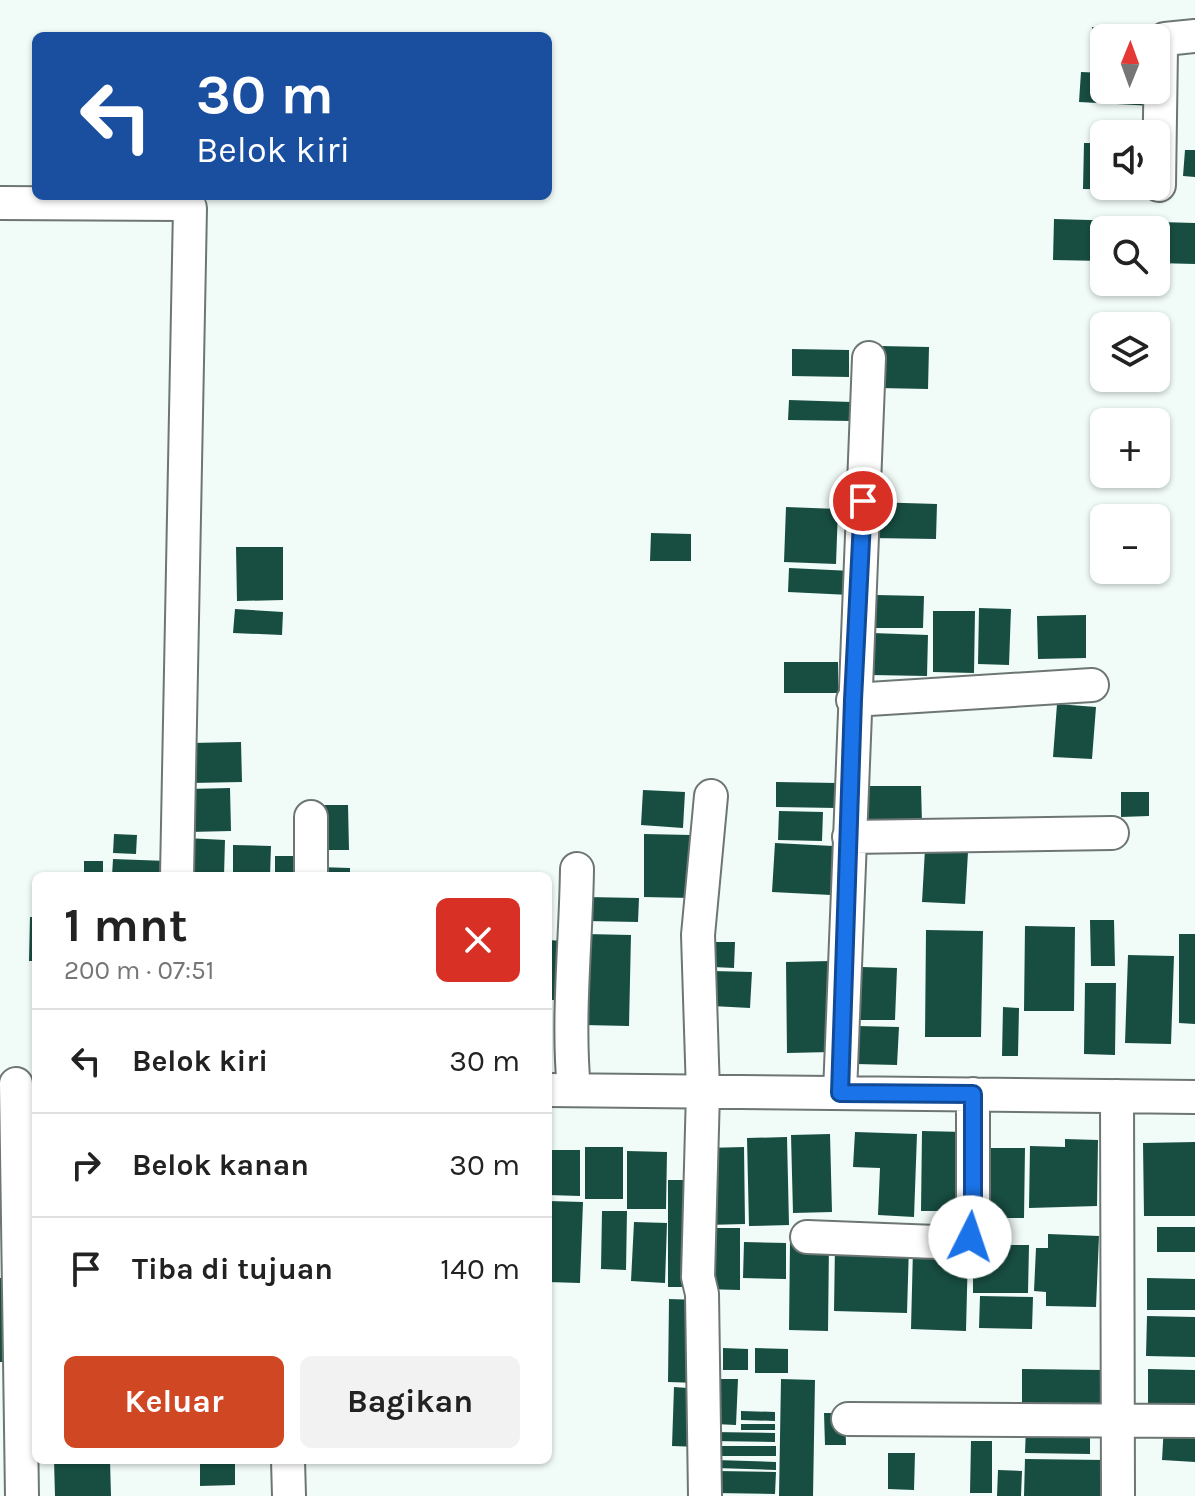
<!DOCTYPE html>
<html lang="id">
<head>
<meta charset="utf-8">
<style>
  body { margin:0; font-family:Karla,sans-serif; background:#f2f2f2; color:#222; height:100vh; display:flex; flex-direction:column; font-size:30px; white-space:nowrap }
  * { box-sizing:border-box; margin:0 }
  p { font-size:26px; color:#767676 }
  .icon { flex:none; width:44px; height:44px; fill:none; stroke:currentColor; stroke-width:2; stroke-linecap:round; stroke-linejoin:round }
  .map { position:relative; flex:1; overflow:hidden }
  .panel { position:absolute; left:32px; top:872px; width:520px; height:592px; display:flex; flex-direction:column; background:#fff; border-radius:12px; box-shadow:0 2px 6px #0004 }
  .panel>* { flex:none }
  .banner { position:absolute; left:32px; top:32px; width:520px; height:168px; border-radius:12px; box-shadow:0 2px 6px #0004; background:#1a4fa0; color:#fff; overflow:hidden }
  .needle { width:52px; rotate:1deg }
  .tools { position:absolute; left:1090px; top:24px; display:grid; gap:16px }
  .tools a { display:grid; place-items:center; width:80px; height:80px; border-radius:12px; background:#fff; box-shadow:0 2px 6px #0004; font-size:40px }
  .pin { position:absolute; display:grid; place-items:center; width:68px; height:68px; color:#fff; margin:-34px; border:4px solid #fff; border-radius:50%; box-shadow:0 2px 8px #0007 }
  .me { position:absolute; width:88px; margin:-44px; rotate:4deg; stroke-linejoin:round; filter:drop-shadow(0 0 6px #0008) }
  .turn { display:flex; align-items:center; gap:28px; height:168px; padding:0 32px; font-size:36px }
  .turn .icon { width:104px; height:104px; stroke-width:2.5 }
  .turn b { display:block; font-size:56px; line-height:68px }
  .round { display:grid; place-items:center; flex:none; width:84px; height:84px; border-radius:12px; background:#f2f2f2 }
  .overview { display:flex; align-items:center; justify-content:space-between; height:136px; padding:0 32px }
  h1 { font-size:48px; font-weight:700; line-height:60px }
  .action { display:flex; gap:16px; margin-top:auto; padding:16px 32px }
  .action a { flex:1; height:92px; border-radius:12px; background:#d04724; color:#fff; font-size:32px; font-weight:700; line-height:92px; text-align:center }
  .action a+a { background:#f2f2f2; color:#222 }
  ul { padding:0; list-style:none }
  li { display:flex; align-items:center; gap:24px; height:104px; padding:0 32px; border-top:2px solid #e0e0e0 }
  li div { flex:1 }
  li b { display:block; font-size:30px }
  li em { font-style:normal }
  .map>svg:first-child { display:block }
  .building { fill:#184e42 }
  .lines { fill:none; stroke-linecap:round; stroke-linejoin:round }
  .minor-casing { stroke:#6d7673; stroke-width:36 }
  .minor { stroke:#fff; stroke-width:32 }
  .route-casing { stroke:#114b97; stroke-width:20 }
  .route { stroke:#1a73e8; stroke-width:14 }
</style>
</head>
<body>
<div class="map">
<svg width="1195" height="1496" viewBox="0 0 1195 1496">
  <rect width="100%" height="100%" fill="#f1fbf8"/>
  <path class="building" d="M1092 27 1152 29V38H1104V69L1091 68Z
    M1081 72 1104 73V90H1155L1154 106 1079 102Z
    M1084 143H1104V186H1150V190L1083 189Z
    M1185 150H1195V177L1183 176Z
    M1054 219 1195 223V264L1156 263V230H1104V261L1053 260Z
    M880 346 929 347 928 389 879 388Z
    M792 349 849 350V377L792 376Z
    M789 400 852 402V421L788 420Z
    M871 502 937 504 936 539 871 538Z
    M786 507 838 509 836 564 784 562Z
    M651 533 691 534V561H650Z
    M236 547H283V600L237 601Z
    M789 568 852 571 850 595 788 592Z
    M876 595 924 596 923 628H869L870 607H876Z
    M979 608 1011 609 1009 665 978 664Z
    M235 609 283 612 282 635 233 633Z
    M933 611H975L974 673 933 672Z
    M1086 615V658L1038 659 1037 616Z
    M872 633 928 635 927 676 871 675Z
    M784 662H838V693H784Z
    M1057 704 1096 707 1092 759 1053 757Z
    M241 742 242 782 191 783 190 743Z
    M776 782 838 783 837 808 776 807Z
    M863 786H921L922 824H863Z
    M230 788 231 831 189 832 188 789Z
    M643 790 685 792 683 828 641 825Z
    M1121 792H1149V816L1121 817Z
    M319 805H348L349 850H320Z
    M779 811 823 812 822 841 778 840Z
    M114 834 137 835 136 854 113 853Z
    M644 834 691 835V898L644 897Z
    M186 838 225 840 224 876H184Z
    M775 843 833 846 831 895 772 892Z
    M233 845 271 846 270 876H233Z
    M925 849 968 852 965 904 922 902Z
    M275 856H304V876H275Z
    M113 859 167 861 166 876H112Z
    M84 861H103V876H84Z
    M318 867 350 868V876H318Z
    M587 897 639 898 638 922 586 921Z
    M30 917H36V961H29Z
    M1090 920H1114L1115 966H1091Z
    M1025 926 1075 927 1074 1011H1024Z
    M926 930 983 931 981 1037H925Z
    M586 934 631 935 629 1026 584 1025Z
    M1179 934H1195V1024L1179 1023Z
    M548 940 564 941 562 1000H548Z
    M714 942H735L734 968 713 967Z
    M1128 955 1174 956 1171 1044 1125 1043Z
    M830 961 832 1052 787 1053 786 962Z
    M862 967 897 968 895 1020H855L856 970H862Z
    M713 971 752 972 750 1008 712 1006Z
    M1085 983H1116L1115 1055 1084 1054Z
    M1003 1007 1019 1008 1018 1056H1002Z
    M857 1026 899 1027 897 1065 856 1064Z
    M29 1121H36V1181H28Z
    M922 1131 965 1132 963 1211H921Z
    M855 1132 917 1134 914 1217 878 1215 880 1168 853 1167Z
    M830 1134 832 1212 793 1213 791 1135Z
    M787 1137 789 1225 749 1226 747 1138Z
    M1065 1139 1098 1140 1097 1206 1029 1208 1030 1146 1065 1147Z
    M1195 1142V1216H1144L1143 1143Z
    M585 1147H623V1199H585Z
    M744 1147 745 1224 706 1225 705 1148Z
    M981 1148H1025L1024 1218H980Z
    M548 1150H580V1196L548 1195Z
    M627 1151 667 1152 666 1209H627Z
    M668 1180H693L694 1287H668Z
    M548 1201 583 1202 580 1283 548 1282Z
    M602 1211H627L626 1270 601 1269Z
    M634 1222 667 1223 665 1283 631 1281Z
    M1157 1227H1195V1252H1157Z
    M703 1228H740V1290L702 1289Z
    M1048 1234 1099 1236 1096 1307 1046 1306V1292L1034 1291 1036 1248H1048Z
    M744 1242 786 1243V1279L743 1278Z
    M790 1243 829 1244 828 1331 789 1330Z
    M835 1244 909 1245 907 1313 834 1311Z
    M973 1245H1029L1028 1293H973Z
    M913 1249 968 1251 966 1331 911 1329Z
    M0 1278H13V1362H0Z
    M1147 1278 1195 1279V1310H1147Z
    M980 1296 1033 1297 1032 1329 979 1328Z
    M669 1299 699 1300 698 1383 668 1382Z
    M1147 1316 1195 1317V1357L1146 1356Z
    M723 1348 748 1349V1370H723Z
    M755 1348 788 1349V1373H755Z
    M1022 1369 1103 1370V1409L1022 1408Z
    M1148 1369 1195 1370V1406H1148Z
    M717 1379H738L736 1425 715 1424Z
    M781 1379 815 1380 813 1496H779Z
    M674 1387 701 1389 699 1447 672 1446Z
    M741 1411 775 1412V1421L741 1420Z
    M824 1413H845L846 1445H825Z
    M741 1424H775V1430H741Z
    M1164 1425 1195 1426V1462L1162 1460Z
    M1026 1427 1090 1428V1454L1025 1453Z
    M712 1432 775 1433V1442L711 1441Z
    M971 1441H992V1493H970Z
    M716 1446H776V1456H716Z
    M888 1453H915L914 1490 888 1489Z
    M1025 1459 1104 1460 1103 1496H1024Z
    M54 1460H110L111 1496H55Z
    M200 1460H235V1485L200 1486Z
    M716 1460 776 1462V1470L716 1468Z
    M998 1470 1022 1471 1021 1496H997Z
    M717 1471 776 1472 775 1494 716 1493Z"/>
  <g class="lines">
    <defs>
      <path id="minor" d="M1159 185 1161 48 1165 39 1195 36
        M0 203 182 204 190 208 177 876
        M853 700 1092 685
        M849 837 1112 833
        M311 876V817
        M16 1084 22 1496
        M548 1090 1195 1097
        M574 1090C567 1017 576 943 577 869
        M840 1093 869 358
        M1117 1096 1118 1496
        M807 1237 962 1243 966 1240 973 1222V1094
        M848 1419 1195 1421
        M288 1460 289 1496
        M705 1496 702 1294 698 1277 703 1092 698 935 711 796"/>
    </defs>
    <use href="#minor" class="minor-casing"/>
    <use href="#minor" class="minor"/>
  </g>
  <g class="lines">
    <defs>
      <path id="route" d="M863 501 853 700 840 1093 973 1094V1222L970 1237"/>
    </defs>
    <use href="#route" class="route-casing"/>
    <use href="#route" class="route"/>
  </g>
</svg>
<div class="tools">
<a><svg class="needle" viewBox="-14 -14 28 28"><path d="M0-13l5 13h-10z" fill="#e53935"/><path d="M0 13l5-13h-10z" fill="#767676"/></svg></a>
<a><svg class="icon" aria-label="sound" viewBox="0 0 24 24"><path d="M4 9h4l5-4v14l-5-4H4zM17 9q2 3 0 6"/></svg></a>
<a><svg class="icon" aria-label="search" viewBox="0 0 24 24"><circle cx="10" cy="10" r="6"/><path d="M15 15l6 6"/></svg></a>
<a><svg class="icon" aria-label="layers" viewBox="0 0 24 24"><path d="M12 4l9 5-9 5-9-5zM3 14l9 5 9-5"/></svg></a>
<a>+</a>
<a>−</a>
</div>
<div class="pin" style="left:863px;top:501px;background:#d93025"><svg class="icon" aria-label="arrive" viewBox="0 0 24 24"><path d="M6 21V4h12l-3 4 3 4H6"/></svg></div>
<svg class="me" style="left:970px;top:1237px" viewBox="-20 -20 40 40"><circle r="19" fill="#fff"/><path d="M0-13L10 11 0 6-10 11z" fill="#1a73e8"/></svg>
<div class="banner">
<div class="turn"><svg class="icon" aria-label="left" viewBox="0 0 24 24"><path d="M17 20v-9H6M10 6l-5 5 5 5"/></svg><div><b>30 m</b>Belok kiri</div></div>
</div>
<section class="panel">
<div class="overview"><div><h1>1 mnt</h1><p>200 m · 07:51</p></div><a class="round" style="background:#d93025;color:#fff"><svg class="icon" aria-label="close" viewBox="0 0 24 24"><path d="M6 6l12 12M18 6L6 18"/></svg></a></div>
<ul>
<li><svg class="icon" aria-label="left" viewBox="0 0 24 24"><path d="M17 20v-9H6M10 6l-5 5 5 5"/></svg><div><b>Belok kiri</b></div><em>30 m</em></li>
<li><svg class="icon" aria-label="right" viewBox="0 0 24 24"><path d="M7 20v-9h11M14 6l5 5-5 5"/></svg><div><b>Belok kanan</b></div><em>30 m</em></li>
<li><svg class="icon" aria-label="arrive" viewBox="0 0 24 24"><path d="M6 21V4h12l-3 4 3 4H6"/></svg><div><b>Tiba di tujuan</b></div><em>140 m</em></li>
</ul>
<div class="action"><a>Keluar</a><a>Bagikan</a></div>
</section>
</div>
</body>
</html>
